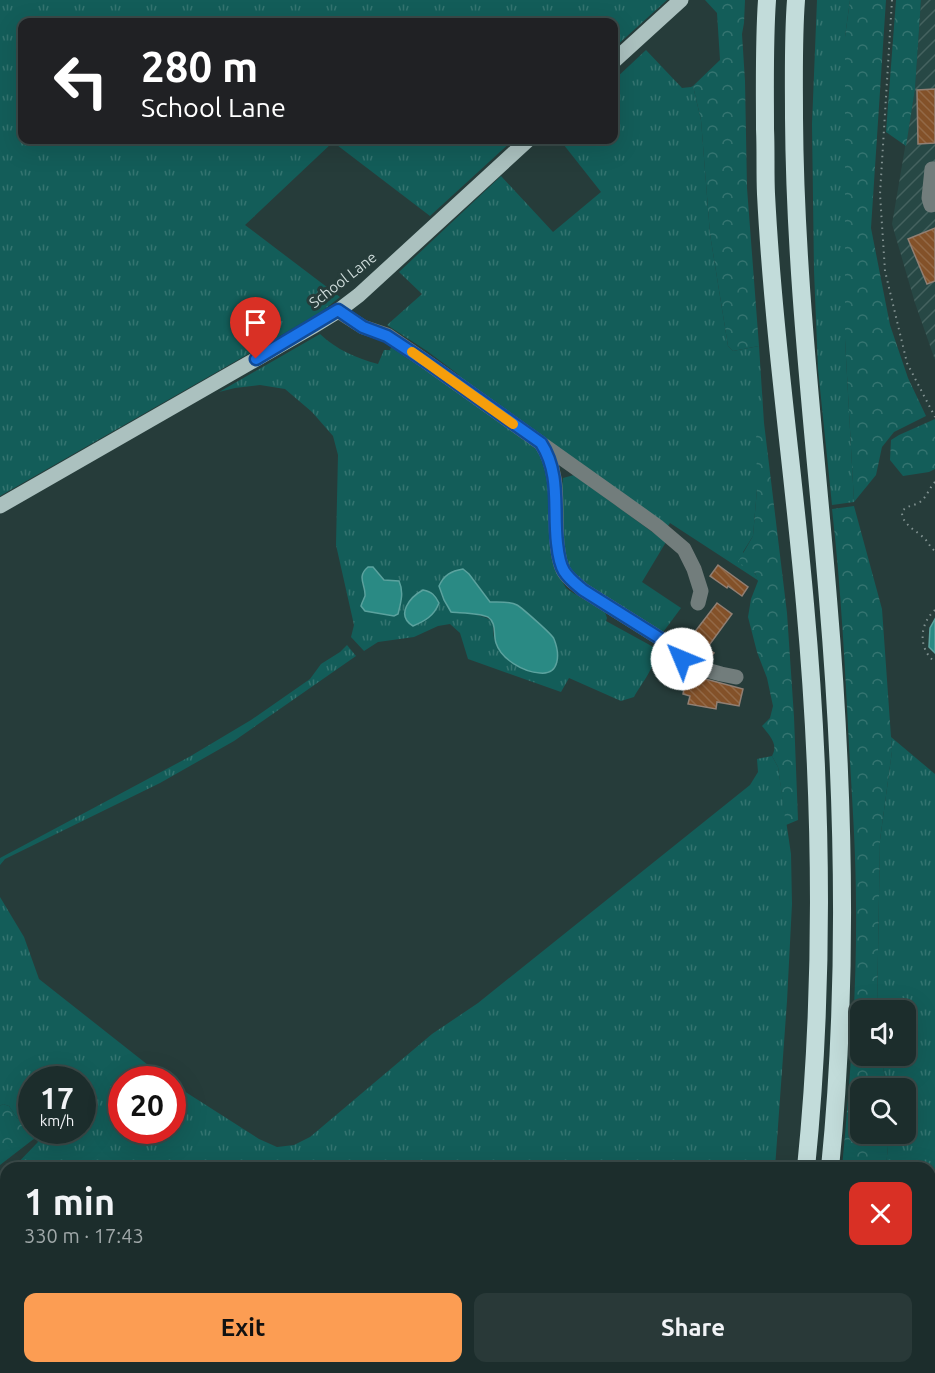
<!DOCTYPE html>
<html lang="en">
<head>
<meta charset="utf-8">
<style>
  body { margin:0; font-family:Ubuntu,sans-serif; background:#293938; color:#f1f3f6; height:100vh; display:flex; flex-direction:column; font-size:22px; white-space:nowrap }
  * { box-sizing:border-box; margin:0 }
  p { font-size:20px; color:#a0a8a9 }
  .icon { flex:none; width:33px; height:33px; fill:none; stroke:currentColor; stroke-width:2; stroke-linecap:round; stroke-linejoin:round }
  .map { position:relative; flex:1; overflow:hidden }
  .sheet { position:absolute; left:0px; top:1162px; width:936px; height:212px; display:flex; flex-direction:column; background:#1c2d2c; border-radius:18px 18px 0 0; box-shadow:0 6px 24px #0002,0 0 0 2px #3a4948 }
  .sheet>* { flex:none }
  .hud { position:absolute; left:18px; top:18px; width:600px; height:126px; border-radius:12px; box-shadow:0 6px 24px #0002,0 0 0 2px #3a4948; background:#202124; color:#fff; overflow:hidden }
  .controls { position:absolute; left:850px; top:1000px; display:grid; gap:12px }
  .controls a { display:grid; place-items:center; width:66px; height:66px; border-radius:12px; background:#1c2d2c; box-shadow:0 6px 24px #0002,0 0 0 2px #3a4948; font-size:30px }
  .speed { position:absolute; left:18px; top:1066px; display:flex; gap:12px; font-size:30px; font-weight:700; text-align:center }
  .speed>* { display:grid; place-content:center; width:78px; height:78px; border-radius:50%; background:#1c2d2c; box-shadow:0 6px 24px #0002,0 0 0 2px #3a4948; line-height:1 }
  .speed small { font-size:15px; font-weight:400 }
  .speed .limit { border:9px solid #d22; background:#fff; color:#111 }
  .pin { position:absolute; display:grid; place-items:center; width:51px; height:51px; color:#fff; margin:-62px -26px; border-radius:50% 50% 50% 0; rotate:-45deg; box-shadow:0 0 6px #0007 }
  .pin .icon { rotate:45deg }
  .me { position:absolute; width:66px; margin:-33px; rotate:315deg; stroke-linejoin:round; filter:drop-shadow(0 0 4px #0008) }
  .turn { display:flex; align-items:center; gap:21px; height:126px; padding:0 24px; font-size:27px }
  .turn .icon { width:78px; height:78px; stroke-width:2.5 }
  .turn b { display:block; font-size:42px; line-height:51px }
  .round { display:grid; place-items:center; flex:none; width:63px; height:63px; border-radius:12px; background:#293938 }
  .summary { display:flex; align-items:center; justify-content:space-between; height:102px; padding:0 24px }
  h1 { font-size:36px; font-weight:600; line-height:45px }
  .action { display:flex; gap:12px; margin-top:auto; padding:12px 24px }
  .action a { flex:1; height:69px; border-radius:12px; background:#fc9d53; color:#111; font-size:24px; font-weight:600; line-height:69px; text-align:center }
  .action a+a { background:#293938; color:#f1f3f6 }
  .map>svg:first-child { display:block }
  .industrial { fill:url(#industrial-furrows) }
  .grass { fill:url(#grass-tufts); fill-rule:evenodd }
  .forest { fill:url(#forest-crowns) }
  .water { fill:#2a8a84; stroke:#5ba29e; stroke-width:1.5 }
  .building { fill:url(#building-back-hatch); stroke:#917f73; stroke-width:1.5 }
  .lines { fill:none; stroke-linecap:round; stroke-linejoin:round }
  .path { stroke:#809190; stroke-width:2; stroke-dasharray:1.5 4.5; stroke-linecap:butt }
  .minor { stroke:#727d7c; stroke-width:15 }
  .major { stroke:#abc1bf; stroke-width:15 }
  .highway { stroke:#c2dcda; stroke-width:18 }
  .route-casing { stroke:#114b97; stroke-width:15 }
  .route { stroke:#1a73e8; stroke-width:10 }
  .slow { stroke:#f59e0b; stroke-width:10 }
  .labels { text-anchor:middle; stroke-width:6; stroke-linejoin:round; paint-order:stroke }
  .street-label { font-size:15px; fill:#cedbda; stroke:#263c3a }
</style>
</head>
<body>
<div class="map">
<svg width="935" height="1373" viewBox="0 0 935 1373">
  <defs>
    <pattern id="industrial-furrows" width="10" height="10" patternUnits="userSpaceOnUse" patternTransform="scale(1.5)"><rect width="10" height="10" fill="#274845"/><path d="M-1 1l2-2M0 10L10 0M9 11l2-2" fill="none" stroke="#45625f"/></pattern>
    <pattern id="grass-tufts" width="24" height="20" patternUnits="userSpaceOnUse" patternTransform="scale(1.5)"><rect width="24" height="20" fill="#135d59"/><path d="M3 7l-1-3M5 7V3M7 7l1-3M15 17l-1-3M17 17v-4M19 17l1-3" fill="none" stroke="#347470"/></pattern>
    <pattern id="forest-crowns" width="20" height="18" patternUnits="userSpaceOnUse" patternTransform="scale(1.5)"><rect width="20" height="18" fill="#135d59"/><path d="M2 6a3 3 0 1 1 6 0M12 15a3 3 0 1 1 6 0" fill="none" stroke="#347470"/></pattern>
    <pattern id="building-back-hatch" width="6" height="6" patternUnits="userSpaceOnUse" patternTransform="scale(1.5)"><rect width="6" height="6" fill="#835129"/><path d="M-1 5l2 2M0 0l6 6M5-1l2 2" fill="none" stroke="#936947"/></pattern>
  </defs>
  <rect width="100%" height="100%" fill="#263c3a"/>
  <path class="industrial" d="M921 0H935V360L915 303 892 224 915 89Z"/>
  <path class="grass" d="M0 0H667L614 48V22H22V140H513L430 216 333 142 245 225 340 297 320 313 0 496Z
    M817 0H850L845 37V339L854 502 832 505 818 369 814 271 812 124Z
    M646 50 682 88 691 87 693 86 701 120 710 234 728 346 733 351 759 346 764 423H757V489L753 536 743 552 759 581 670 523 666 529 458 383 459 375 427 351 387 325 422 294 399 272 501 176 553 232 601 192 560 140H614V80Z
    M320 334C337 350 356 358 378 364L384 350H390L392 345 535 447 549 469 559 576 566 588 570 591 605 612 607 618 606 621 657 649C656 666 642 683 634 697L621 701 569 678 561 692 468 659 460 633 450 624 438 626 414 637 378 642 364 651 351 637 354 625 336 545 338 455 333 436 312 412 285 389 260 385 235 388 219 392ZM378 572 384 580 392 582 361 606 365 595 362 582ZM469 574 490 602H502L519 667C510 661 500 654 496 644 488 623 503 621 473 614Z
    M574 475 666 542 642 582 681 608 661 635 578 583 565 567 561 493 563 478Z
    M347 645 356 656 234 741 160 783 5 859 0 865V858L189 757 251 720 310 679 321 664 340 652Z
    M891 737 935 774V1373H816V1368H930V1168H886L889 1134H906V1089H887L881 1056H906V1011H877L880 840 892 751Z
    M772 756 778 767 791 854 792 904 787 1001 775 1168H13L38 1142 35 1138 39 1131H82V1080H32L31 1126 17 1118 9 1106 3 1104 0 1106V897L24 937 39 979 167 1080H122V1131H172L173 1084 259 1139 277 1147 294 1145 310 1137 432 1034 478 1003 750 785 758 772 757 759Z
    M6 1177V1246L0 1249V1183Z
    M247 1368H485L480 1373H243Z
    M495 1368H728L727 1373H491Z"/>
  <path class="forest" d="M705 0H745L744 23 742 34 745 81 747 188 759 346 733 351 728 346 710 234 701 120 693 86 720 60 717 13Z
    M850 0H886L871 228 890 325 908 378 926 416 894 432 882 447 876 475 854 502 845 339V37Z
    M896 0H921L915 89 906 146 886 132Z
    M935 419V469L929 472 903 476 890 460 891 440 899 435Z
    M756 423H764L787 613 794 717 798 820 786 825 778 767 772 756C779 744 769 735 762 726L770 718 773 706 767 678 757 652 748 617 751 599 758 581 755 573 738 562 753 536 757 489Z
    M854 506 882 609 892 751 880 840 877 1011H861V1056H881L887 1089H861V1134H889L886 1168H842C850 1081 857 993 856 905 856 852 852 798 849 745 845 666 841 588 832 509Z
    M3 1104 9 1106 17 1118 31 1126 32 1131H39L35 1138 0 1165V1106Z"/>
  <path class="water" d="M368 567H373L384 580 399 581C404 592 401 602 398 614L394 616 365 611 361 606C362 602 364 599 365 596 366 585 356 577 368 567Z
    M463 569 469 574 490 602C498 602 510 601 517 605 522 608 553 635 554 639 560 654 560 675 540 673 523 672 501 659 496 643 493 634 497 623 488 617 480 613 460 613 451 612L444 600 439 586C444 575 451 571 463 569Z
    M423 590C432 592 435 595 439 603 434 616 425 621 413 626 395 615 410 597 423 590Z
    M935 619V653L929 647 930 628Z"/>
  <path class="building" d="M935 89V143L918 144 917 90Z
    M935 228V281L927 284 908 239Z
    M718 565 748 587 742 596 728 586 727 588 710 576Z
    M717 603 732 614 707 648 714 653 708 660 696 657 684 646Z
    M687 674 743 689 739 706 717 702 716 709 688 704 690 696 683 694Z"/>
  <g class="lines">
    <path class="path" d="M892 0 880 194 885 271 907 363 935 417
      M935 482C929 488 927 497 920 502 914 506 908 505 902 511 901 525 918 531 926 540 929 544 931 548 935 551
      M935 610C919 624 918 649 935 662
      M0 1281 6 1277
      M485 1373 490 1368"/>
    <path class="minor" d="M935 169H932L929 198 931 205 935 204
      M338 311 363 327 387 335 428 363 618 498 657 526 684 549 694 569 701 591 698 603
      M542 445C561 474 554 510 557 543 558 552 559 562 563 570 568 579 576 584 583 590L669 644 682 659 692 666 721 674 736 677
      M0 1303 6 1310
      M54 1368 58 1373
      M123 1368 124 1373"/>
    <path class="major" d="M614 61 681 0
      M0 506 312 327 338 311 359 295 528 140"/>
    <path class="highway" d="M767 0C764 43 765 86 765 129 766 151 765 173 766 194 773 331 793 468 805 604 822 792 825 981 806 1168
      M796 0C793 39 794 78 794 118 795 279 815 438 828 599 844 788 849 979 830 1168
      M778 1373 779 1368
      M802 1373 803 1368"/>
  </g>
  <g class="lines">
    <defs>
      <path id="route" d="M256 359 338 310 363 327 387 336 428 363 541 443C561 474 553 509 557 543 558 552 559 563 564 571 569 579 576 584 583 590L669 644 682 659"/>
    </defs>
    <use href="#route" class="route-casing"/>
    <use href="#route" class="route"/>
    <path class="slow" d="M412 352 513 424"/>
  </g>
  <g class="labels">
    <g class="street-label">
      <text transform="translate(343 280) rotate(-38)" y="5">School Lane</text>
    </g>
  </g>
</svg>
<div class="controls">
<a><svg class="icon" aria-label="sound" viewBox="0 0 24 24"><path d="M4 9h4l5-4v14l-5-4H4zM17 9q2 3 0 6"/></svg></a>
<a><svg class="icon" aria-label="search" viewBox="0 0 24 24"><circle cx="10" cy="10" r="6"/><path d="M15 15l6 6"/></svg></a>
</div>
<div class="speed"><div>17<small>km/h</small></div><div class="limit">20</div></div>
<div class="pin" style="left:256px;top:359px;background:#d93025"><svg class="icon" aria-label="arrive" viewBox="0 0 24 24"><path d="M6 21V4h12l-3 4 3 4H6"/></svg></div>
<svg class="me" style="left:682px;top:659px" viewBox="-20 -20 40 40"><circle r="19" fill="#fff"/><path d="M0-13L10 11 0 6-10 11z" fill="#1a73e8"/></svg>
<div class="hud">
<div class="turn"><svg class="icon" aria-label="left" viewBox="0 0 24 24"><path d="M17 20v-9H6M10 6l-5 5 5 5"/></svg><div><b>280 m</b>School Lane</div></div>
</div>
<section class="sheet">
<div class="summary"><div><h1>1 min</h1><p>330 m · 17:43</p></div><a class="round" style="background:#d93025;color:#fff"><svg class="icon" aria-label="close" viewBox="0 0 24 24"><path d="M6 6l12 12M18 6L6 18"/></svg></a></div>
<div class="action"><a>Exit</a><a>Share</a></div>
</section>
</div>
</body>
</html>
